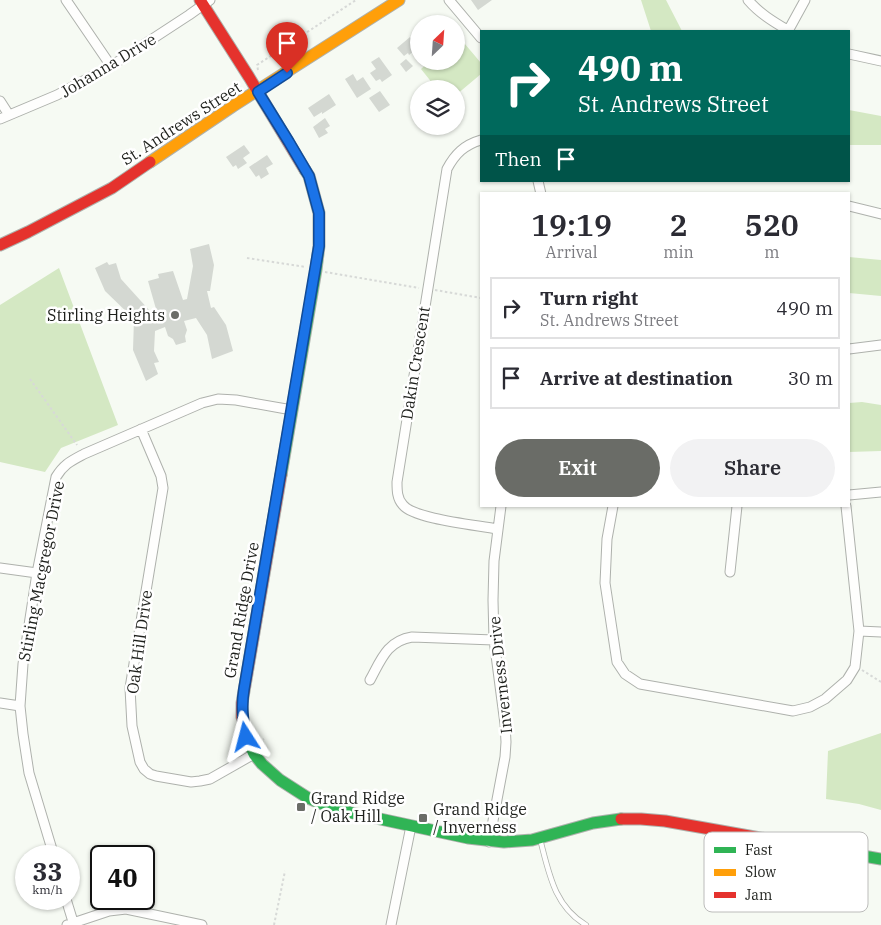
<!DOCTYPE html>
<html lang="en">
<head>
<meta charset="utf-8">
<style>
  body { margin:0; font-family:"IBM Plex Serif",serif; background:#f2f2f3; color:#2b2b33; height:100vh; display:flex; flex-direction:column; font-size:19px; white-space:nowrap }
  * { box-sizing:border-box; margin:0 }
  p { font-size:16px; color:#7c7c81 }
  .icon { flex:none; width:28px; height:28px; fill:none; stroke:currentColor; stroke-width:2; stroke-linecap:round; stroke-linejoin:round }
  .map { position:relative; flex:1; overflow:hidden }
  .sheet { position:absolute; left:480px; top:192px; width:370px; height:315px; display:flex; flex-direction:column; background:#fff; border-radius:0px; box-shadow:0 1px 4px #0004 }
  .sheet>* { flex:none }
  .hud { position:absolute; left:480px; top:30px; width:370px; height:152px; border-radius:0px; box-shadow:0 1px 4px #0004; background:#00695c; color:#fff; overflow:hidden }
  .needle { width:32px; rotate:25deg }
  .fabs { position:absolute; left:410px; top:15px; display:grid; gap:10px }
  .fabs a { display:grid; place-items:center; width:55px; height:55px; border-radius:50%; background:#fff; box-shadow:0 1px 4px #0004; font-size:25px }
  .speed { position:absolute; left:15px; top:845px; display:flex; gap:10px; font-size:25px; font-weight:700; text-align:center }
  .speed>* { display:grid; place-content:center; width:65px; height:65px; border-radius:50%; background:#fff; box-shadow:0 1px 4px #0004; line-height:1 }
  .speed small { font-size:12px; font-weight:400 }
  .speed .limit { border:2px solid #111; border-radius:8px; background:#fff; color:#111 }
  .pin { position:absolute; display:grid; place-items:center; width:42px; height:42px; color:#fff; margin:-51px -21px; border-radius:50% 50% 50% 0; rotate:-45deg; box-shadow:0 0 5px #0007 }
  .pin .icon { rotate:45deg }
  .me { position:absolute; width:55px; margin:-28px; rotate:351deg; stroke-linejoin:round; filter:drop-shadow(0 0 4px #0008) }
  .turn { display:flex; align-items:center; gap:18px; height:105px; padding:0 15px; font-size:22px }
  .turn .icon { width:65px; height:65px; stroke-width:2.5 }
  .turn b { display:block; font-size:35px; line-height:42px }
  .then { display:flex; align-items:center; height:48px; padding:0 15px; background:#0003; gap:10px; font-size:19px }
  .eta { display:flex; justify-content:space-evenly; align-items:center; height:85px; text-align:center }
  .eta b { font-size:30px; font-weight:600; line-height:35px }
  .action { display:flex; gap:10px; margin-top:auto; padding:10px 15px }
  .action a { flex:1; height:58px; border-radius:30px; background:#6a6c67; color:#fff; font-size:20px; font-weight:600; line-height:58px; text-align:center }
  .action a+a { background:#f2f2f3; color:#2b2b33 }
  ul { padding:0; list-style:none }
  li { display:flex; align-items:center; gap:15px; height:62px; margin:0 10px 8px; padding:0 5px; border:2px solid #e1e1e2; border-radius:0px }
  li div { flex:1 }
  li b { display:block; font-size:19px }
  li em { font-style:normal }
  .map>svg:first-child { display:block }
  .green { fill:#d4e8c3 }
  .building { fill:#d4d8d2 }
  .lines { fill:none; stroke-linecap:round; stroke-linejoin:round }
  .lane-casing { stroke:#aeb1ac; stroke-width:6 }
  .street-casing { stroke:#aeb1ac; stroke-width:11 }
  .fast-casing { stroke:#aeb1ac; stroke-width:13 }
  .slow-casing { stroke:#aeb1ac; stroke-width:13 }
  .jam-casing { stroke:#aeb1ac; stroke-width:13 }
  .path { stroke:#d7d9d7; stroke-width:2; stroke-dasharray:2.5 2.5; stroke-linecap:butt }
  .lane { stroke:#fefefd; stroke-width:4.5 }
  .street { stroke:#fefefd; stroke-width:9 }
  .fast { stroke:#30b455; stroke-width:11 }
  .slow { stroke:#ff9f0a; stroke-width:11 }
  .jam { stroke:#e5322d; stroke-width:11 }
  .route-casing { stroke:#114b97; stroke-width:12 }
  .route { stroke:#1a73e8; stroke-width:9 }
  .poi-dot { fill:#6a6c67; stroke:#fff; stroke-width:2 }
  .labels { text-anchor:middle; stroke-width:5; stroke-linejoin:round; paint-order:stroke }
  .street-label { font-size:16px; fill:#1e201c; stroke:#fff }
  .poi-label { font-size:16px; fill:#1e201c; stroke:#fff; text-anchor:start }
  .key { fill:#fff; stroke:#bcbcbb; stroke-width:1 }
  .key-label { font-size:14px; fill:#1e201c }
</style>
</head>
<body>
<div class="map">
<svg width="881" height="925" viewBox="0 0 881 925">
  <rect width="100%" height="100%" fill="#f6faf3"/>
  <path class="green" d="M641 0H666L682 31H651Z
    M459 37 481 63V74L456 95V89H437L421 69 430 61H456V39Z
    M849 110 881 116V145H849Z
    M849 257 881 260V296L849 293Z
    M59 268 118 425 61 448 45 472 0 462V305Z
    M862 402 881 405V451L849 452V403Z
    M881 733V810L859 804 826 799 828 751Z"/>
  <path class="building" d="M471 0H492L478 10Z
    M410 37 417 46 412 49 414 51 409 55 408 53 404 56 397 48Z
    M379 57 392 75 382 82 380 79 376 81 370 73 376 69 371 62Z
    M406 59 413 66 406 72 400 64Z
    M353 74 357 81 363 77 371 89 357 98 345 79Z
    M380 91 390 105 379 112 369 98Z
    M329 94 336 105 322 114V112L314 117 308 108Z
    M325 118 330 126 325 129 328 133 319 138 313 127Z
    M244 145 250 153 243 158 247 163 238 169 236 165 233 167 226 157Z
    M267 155 273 164 266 168 269 174 261 179 259 175 256 177 249 167Z
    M209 244 214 265 210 291H207L211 308 214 307 226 325 233 351 212 359 207 335 196 318 184 321 187 330 185 336 186 342 176 345 173 339 168 336 165 327 155 331 154 351 159 362 154 363 158 374 146 381 133 350 134 319 105 291 95 268 107 262 109 265 116 263 121 279 150 311 156 309 148 281 159 278 158 274 173 271 183 300 187 299 193 266 190 249Z"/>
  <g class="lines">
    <defs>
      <path id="lane" d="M540 839C549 873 554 906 586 925"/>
      <path id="street" d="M66 0 111 66
        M449 0 481 38
        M748 0C760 14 774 22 789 31
        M788 31 805 0
        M849 54 881 61
        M0 101 9 115
        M0 119 57 95 111 66 189 15 210 0
        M481 140C464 145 455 154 447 169L397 482C397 490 397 499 403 505 414 519 477 525 497 529
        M538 181 541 194
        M849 206 881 214
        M849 349 881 345
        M141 429 161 476 163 488 130 688 132 726 140 762 144 769 150 774 156 776 191 782 200 781 210 779 254 754
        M849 495 881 492
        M613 506 607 539 605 583 617 662 625 674 640 684 793 711 810 707 825 699 847 680 855 667 859 631 846 506
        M0 568 37 573
        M730 572 737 506
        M859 631 881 632
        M370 680C381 660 387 641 412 637L494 640
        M0 703 20 706
        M489 842 505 757 506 742 505 724 494 640 493 600 494 561 501 506
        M54 856 29 773 23 734 20 706 23 664 37 573 56 477C64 464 71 461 84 454L202 403 218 399 236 400 292 410
        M66 899 74 925
        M67 925 109 911 126 909 202 925
        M391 925 411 826"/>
      <path id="fast" d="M281 475 316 270 319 246V213L309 176 305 170
        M244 725 246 737 254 754 262 764 280 780 308 798 334 809 468 838 504 842 532 840 593 823 621 819
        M812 847 881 859"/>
      <path id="slow" d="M150 162 233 106 399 0"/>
      <path id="jam" d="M200 0 249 77 305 170
        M0 245 28 232 112 188 150 162
        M244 725 242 717V703L281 475
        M621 819H641L665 821 812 847"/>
    </defs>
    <use href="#lane" class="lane-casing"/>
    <use href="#street" class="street-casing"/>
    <use href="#fast" class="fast-casing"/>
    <use href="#slow" class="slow-casing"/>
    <use href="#jam" class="jam-casing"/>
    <path class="path" d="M258 70 257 65 356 0
      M247 258 306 267
      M325 272 419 288
      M435 290 481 298
      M30 379 77 445
      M862 670 881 682
      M259 742 264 739
      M274 925 285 871"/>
    <use href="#lane" class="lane"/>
    <use href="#street" class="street"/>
    <use href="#fast" class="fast"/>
    <use href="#slow" class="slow"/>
    <use href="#jam" class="jam"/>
  </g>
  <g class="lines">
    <defs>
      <path id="route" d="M246 737C243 719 241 707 244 689L319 246V213L309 176 289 142 258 92 287 73"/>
    </defs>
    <use href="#route" class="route-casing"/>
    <use href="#route" class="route"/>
  </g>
  <g class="poi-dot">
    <circle cx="175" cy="315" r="5"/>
    <rect x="296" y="802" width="10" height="10" rx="2.5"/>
    <rect x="418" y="813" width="10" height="10" rx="2.5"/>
  </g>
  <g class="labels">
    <g class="street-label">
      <text transform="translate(108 65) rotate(-31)" y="6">Johanna Drive</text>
      <text transform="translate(181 123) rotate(-33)" y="6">St. Andrews Street</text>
      <text transform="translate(415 363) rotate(-81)" y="6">Dakin Crescent</text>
      <text transform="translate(41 571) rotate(-79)" y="6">Stirling Macgregor Drive</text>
      <text transform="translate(241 610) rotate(-80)" y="6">Grand Ridge Drive</text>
      <text transform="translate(139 642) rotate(-82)" y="6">Oak Hill Drive</text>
      <text transform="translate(500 675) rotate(-96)" y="6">Inverness Drive</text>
    </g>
    <g class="poi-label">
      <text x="165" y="321" text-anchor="end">Stirling Heights</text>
      <text x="311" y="804">Grand Ridge<tspan x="311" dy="18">/ Oak Hill</tspan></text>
      <text x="433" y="815">Grand Ridge<tspan x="433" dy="18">/ Inverness</tspan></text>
    </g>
  </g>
  <rect x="704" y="832" width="164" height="80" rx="8" class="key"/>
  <rect x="714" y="847" width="22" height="6" fill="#30b455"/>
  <rect x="714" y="869" width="22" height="7" fill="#ff9f0a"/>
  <rect x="714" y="892" width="22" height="6" fill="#e5322d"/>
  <g class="key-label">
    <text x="745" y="855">Fast</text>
    <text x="745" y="877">Slow</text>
    <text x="745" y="900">Jam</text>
  </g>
</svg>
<div class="fabs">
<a><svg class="needle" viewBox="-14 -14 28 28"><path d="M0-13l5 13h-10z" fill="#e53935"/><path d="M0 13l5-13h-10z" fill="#7c7c81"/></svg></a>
<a><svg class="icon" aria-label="layers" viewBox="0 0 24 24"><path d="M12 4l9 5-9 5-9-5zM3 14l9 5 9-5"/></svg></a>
</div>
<div class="speed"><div>33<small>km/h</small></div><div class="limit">40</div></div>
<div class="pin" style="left:287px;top:73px;background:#d93025"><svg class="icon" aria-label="arrive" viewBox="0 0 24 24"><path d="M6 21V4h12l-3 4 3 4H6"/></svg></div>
<svg class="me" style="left:246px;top:737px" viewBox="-20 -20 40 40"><path d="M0-17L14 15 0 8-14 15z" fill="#1a73e8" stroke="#fff" stroke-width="4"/></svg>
<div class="hud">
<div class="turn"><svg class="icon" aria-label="right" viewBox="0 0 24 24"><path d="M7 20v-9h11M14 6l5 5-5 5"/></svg><div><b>490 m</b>St. Andrews Street</div></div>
<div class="then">Then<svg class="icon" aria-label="arrive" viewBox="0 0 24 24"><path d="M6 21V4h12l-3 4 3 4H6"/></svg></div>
</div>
<section class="sheet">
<div class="eta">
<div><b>19:19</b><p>Arrival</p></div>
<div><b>2</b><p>min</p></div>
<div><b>520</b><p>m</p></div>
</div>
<ul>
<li><svg class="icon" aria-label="right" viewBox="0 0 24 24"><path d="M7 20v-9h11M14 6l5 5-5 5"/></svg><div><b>Turn right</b><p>St. Andrews Street</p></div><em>490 m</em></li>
<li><svg class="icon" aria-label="arrive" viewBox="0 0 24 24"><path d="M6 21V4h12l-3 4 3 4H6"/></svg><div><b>Arrive at destination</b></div><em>30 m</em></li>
</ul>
<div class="action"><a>Exit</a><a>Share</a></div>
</section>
</div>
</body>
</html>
